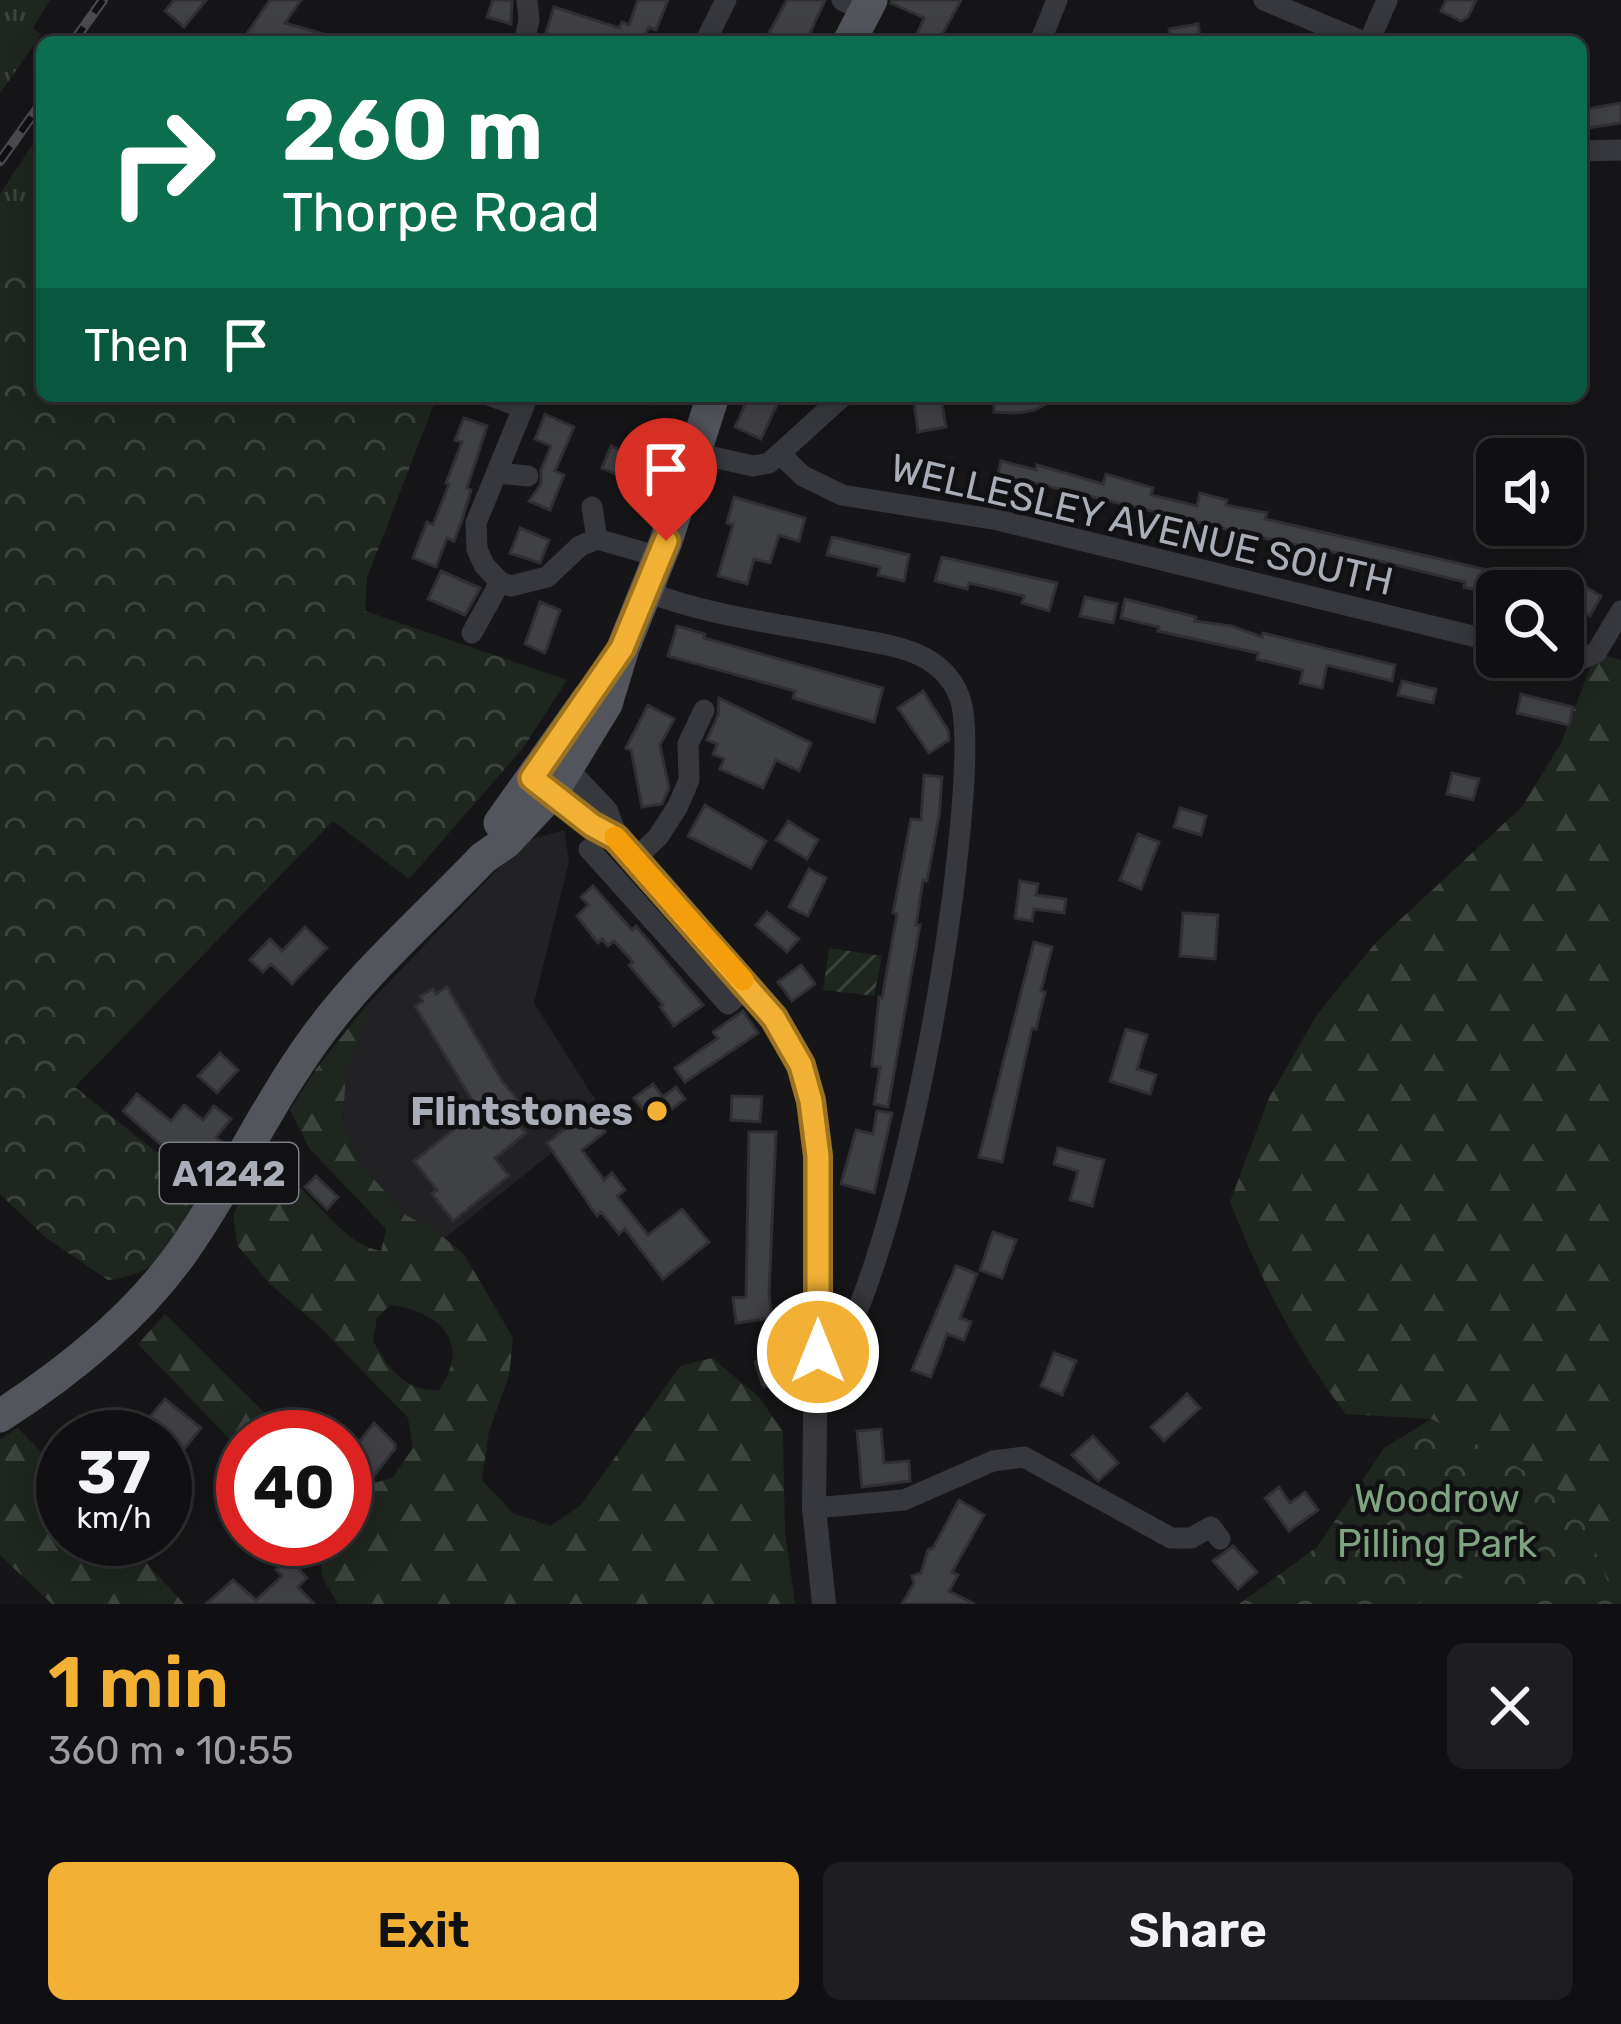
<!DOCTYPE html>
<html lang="en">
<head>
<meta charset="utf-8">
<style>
  body { margin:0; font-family:Rubik,sans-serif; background:#1e1e20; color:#f1f3f6; height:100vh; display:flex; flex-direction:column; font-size:45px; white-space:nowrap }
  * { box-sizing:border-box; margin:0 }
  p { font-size:39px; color:#9c9d9f }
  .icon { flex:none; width:66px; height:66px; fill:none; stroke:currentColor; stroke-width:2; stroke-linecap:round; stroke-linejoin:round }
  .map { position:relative; height:1604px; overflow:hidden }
  .drawer { display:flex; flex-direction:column; background:#101012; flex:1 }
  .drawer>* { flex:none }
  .guide { position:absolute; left:36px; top:36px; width:1551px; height:366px; border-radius:18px; box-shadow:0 6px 30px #0003,0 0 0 3px #303032; background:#0b6e4f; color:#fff; overflow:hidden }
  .buttons { position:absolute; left:1476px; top:438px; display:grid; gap:24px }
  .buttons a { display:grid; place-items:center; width:108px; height:108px; border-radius:18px; background:#101012; box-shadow:0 6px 30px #0003,0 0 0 3px #303032; font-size:60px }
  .speed { position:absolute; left:36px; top:1410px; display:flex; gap:24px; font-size:60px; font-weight:700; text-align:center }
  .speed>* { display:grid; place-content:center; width:156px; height:156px; border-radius:50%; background:#101012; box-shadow:0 6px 30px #0003,0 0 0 3px #303032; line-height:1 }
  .speed small { font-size:30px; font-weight:400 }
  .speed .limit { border:18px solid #d22; background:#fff; color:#111 }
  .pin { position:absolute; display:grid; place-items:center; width:102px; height:102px; color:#fff; margin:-123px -51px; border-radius:50% 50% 50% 0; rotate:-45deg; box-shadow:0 0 12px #0007 }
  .pin .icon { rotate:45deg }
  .me { position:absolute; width:132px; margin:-66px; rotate:0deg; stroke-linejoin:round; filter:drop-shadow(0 0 9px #0008) }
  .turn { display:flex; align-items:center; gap:42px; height:252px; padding:0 48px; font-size:54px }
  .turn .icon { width:156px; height:156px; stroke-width:2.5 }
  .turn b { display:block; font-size:84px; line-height:102px }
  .then { display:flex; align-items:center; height:114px; padding:0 48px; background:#0003; gap:24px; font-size:45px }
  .round { display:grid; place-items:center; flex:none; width:126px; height:126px; border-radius:18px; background:#1e1e20 }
  .head { display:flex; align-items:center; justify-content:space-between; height:204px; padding:0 48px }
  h1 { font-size:72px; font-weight:600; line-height:90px; color:#f2b134 }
  .cta { display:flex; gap:24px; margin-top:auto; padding:24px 48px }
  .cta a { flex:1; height:138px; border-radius:18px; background:#f2b134; color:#111; font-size:48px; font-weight:600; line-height:138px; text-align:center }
  .cta a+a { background:#1e1e20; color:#f1f3f6 }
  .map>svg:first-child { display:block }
  .built { fill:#222225 }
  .grass { fill:url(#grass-tufts) }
  .forest { fill:url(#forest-firs); fill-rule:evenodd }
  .park { fill:url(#park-crowns) }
  .garden { fill:url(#garden-furrows) }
  .pitch { fill:#1e261f }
  .building { fill:#404145; stroke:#303034; stroke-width:3 }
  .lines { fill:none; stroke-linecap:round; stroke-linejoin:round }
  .minor { stroke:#37383d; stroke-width:21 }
  .tertiary { stroke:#37383d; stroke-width:24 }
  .primary { stroke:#53555c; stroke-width:33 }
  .rail-casing { stroke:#4a4c52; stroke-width:10 }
  .rail { stroke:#111113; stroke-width:6; stroke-dasharray:18; stroke-linecap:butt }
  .route-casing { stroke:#9d7322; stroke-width:30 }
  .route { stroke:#f2b134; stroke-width:21 }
  .slow { stroke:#f59e0b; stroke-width:21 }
  .poi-dot { fill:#f2b134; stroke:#111113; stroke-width:4.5 }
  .labels { text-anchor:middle; stroke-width:9; stroke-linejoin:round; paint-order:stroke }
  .shield { fill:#111113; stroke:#7b7e86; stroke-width:3 }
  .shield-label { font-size:36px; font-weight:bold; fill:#a8adb8 }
  .street-label { font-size:39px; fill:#a8adb8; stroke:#111113 }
  .poi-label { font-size:39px; font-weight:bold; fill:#a8adb8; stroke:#111113; text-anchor:end }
  .park-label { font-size:39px; fill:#7fa381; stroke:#111113 }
</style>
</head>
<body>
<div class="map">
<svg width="1621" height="1604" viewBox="0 0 1621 1604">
  <defs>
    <pattern id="grass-tufts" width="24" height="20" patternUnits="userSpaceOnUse" patternTransform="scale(3)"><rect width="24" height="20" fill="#1e261f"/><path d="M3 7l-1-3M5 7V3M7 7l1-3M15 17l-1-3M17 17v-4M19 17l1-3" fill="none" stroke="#3c433d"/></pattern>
    <pattern id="forest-firs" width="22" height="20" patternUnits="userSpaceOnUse" patternTransform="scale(3)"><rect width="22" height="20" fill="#1e261f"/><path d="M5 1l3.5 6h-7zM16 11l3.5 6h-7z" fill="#3c433d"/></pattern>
    <pattern id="park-crowns" width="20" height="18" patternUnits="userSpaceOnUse" patternTransform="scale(3)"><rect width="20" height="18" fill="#1e261f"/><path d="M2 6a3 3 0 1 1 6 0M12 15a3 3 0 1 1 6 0" fill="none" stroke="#3c433d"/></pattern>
    <pattern id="garden-furrows" width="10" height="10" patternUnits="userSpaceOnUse" patternTransform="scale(3)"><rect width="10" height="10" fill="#1e261f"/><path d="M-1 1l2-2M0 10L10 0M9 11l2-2" fill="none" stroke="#3c433d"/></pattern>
  </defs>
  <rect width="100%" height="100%" fill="#161618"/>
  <path class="built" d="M564 830 569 861 534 1003 603 1112 445 1238 407 1216 361 1165 343 1123 346 1070 368 1014 366 1006 525 841Z"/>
  <path class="grass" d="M0 0H50L33 28 41 35 0 93Z
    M42 130V250L0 239V194Z"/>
  <path class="forest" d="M1596 653 1621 660V1604H1617L1573 1498 1431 1419 1346 1414C1296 1350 1260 1278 1230 1202L1269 1098 1318 1013 1378 940 1522 807 1561 743Z
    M366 1006 369 1014 346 1070 343 1123 361 1165 407 1216 432 1228 464 1254 513 1338 509 1376 489 1431 482 1480 513 1513 550 1526 581 1505 680 1366 712 1358 759 1397 783 1432 785 1531 795 1604H338L322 1577 319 1539H345V1479L359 1487 392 1478 413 1448 408 1418 320 1327 270 1284 237 1245 233 1215 244 1192 269 1169C313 1184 335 1242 381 1251L386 1229 309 1148 290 1110 316 1069ZM390 1305C440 1311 472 1343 439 1390 404 1392 389 1368 373 1341L377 1318Z
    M165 1314 289 1437H243V1453L138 1344Z
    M18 1428 63 1474V1539H125L184 1604H52L0 1555V1439Z"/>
  <path class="park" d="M0 239 42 250V396H437L367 578 365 611 567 680 523 748 409 879 333 821 75 1087 205 1191C174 1241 171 1271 108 1280L45 1237 0 1194Z
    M1431 1419 1573 1498 1617 1604H1239L1317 1547 1384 1448Z"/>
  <path class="garden" d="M829 948 882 956 874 996 823 990Z"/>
  <path class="pitch" d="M1483 1565 1506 1604H1418Z"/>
  <path class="building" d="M174 0H206L184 27 165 11Z
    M270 0H301L285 23 337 38V42H241Z
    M493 0H512L511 24 487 17Z
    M638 0H668L656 30 649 27 645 36 653 42H543L554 7 619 28 622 22 629 25Z
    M787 0H825L806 42H764Z
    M892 0H961L938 42H913L924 18 891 3Z
    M1446 0H1476L1468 17 1461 21 1441 11Z
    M1198 24 1201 42H1171L1169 29Z
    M1621 103V123L1581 129V110Z
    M749 396H781L761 439 735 427Z
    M994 396H1060L1035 410 1018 413 994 412Z
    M941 398 946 427 918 432 914 403Z
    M545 414 574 427 555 471 564 475 550 510 529 501 541 484V470L551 446 535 439Z
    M464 418 487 426 467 488 471 490 461 523 454 541 447 538 436 567 413 558 427 522 433 525 449 484 446 483 462 442 455 440Z
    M611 446 646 461 636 483 602 468Z
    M1001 461 1036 470 1037 465 1103 484 1106 474 1153 488 1151 495 1197 506 1200 493 1227 500 1226 505 1267 513 1265 519 1505 574 1506 569 1577 582 1601 596 1590 616 1566 602 1572 591H1518L1496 586 1494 594 1464 587 1465 582 1384 562 1272 540 1018 479 1011 506 991 501Z
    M734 497 805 518 799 541 779 535 770 563 754 559 747 584 718 576 733 525 727 523Z
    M520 528 549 540 540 563 510 553Z
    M832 537 909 555 904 581 878 575 880 567 827 555Z
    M942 557 1057 583 1049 611 1022 603 1024 596 969 583 967 589 935 581Z
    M441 571 480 588 465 615 428 599Z
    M1085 597 1117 604 1113 623 1080 616Z
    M1125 599 1196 617 1195 621 1231 626 1262 637 1263 633 1395 665 1392 681 1327 665 1322 688 1300 683 1303 670 1257 659 1258 653 1158 631 1159 627 1121 618Z
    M540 602 560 610 545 653 525 644Z
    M677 626 705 634 704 638 883 688 874 722 793 698 795 691 668 656Z
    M1402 681 1436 689 1433 703 1398 695Z
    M923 691 948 730 949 740 929 753 898 708Z
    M1521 694 1573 707 1569 725 1517 713Z
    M719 698 811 743 799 771 776 760 763 788 720 769 724 759 713 754 717 744 707 740 718 715Z
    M648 705 674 719 660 745 669 788 662 804 642 807 631 750 626 748Z
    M1452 773 1479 779 1473 800 1447 794Z
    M924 775 942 777 939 816 927 881 923 880 916 925H920L888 1107 874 1104 880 1067 872 1066 879 997 882 998 897 914 893 913 911 819 921 820Z
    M705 805 766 841 751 868 688 836Z
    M1180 808 1206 816 1201 835 1174 827Z
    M788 821 818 840 807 859 776 840Z
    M1138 834 1159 842 1141 889 1120 880Z
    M809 869 826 878 808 916 789 907Z
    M1020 881 1038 884 1036 895 1066 899 1064 913 1034 909 1032 921 1015 918Z
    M593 886 632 930 636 926 703 1005 674 1026 660 1007 663 1005 629 965 633 962 614 941 608 946 602 939 598 943 577 916 588 905 581 897Z
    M767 912 799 939 787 952 756 925Z
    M1183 913 1218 915 1215 959 1180 956Z
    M305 927 327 948 292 984 271 964 263 972 250 960 270 939 282 951Z
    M1034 942 1052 947 1041 991 1045 992 1036 1029 1032 1028 1002 1162 979 1157Z
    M801 965 815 984 792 1001 778 982Z
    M447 987 502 1081 531 1116 519 1125 526 1133 495 1158 509 1176 453 1221 432 1194 437 1190 414 1161 478 1110 415 1006 423 1001 420 996 433 989 436 994Z
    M743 1011 758 1033 685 1082 675 1068 718 1038 713 1032Z
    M1126 1029 1147 1035 1137 1069 1156 1075 1150 1094 1110 1081Z
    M220 1053 238 1070 217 1093 198 1076Z
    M653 1084 663 1097 676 1087 685 1099 654 1123 634 1098Z
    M137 1094 171 1121 184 1105 203 1120 214 1106 231 1119 216 1137 223 1143 213 1155 206 1149 192 1166 176 1153 174 1156 123 1111Z
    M732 1096 762 1097 760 1122 731 1120Z
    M591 1108 605 1132 582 1150 604 1180 612 1173 625 1190 617 1196 648 1235 682 1209 709 1242 663 1279 625 1229 619 1234 601 1212 597 1216 547 1143Z
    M877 1111 892 1113 874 1193 841 1184 856 1130 873 1134Z
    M749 1132H776L769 1293 772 1318 736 1323 733 1298 746 1297Z
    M1058 1148 1104 1160 1092 1206 1070 1200 1078 1171 1054 1164Z
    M316 1176 338 1197 327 1209 305 1187Z
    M993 1232 1016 1240 1002 1278 980 1270Z
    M956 1266 977 1274 960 1318 971 1322 964 1340 947 1334 931 1377 912 1370Z
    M782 1341 797 1369 788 1372 791 1378 763 1387 755 1362 772 1357 769 1345Z
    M1054 1353 1076 1361 1062 1395 1041 1386Z
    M1187 1394 1200 1408 1164 1441 1151 1427Z
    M165 1399 201 1428 181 1453 165 1437H151L140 1428Z
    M374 1423 395 1444V1449L368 1483 363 1478 357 1485 345 1473V1460Z
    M881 1429 884 1463 909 1461 910 1481 862 1487 857 1431Z
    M1093 1436 1118 1463 1098 1481 1072 1455Z
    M1279 1487 1290 1503 1305 1492 1318 1510 1289 1531 1265 1498Z
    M959 1500 984 1515 952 1572 958 1575 949 1591 975 1604H902L914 1583 912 1576 921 1573 928 1550 933 1548Z
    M1233 1546 1257 1572 1238 1589 1213 1561Z
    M289 1558 307 1578 298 1587 314 1604H206L233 1580 256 1600 282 1576 276 1570Z"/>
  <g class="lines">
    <path class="minor" d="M842 0 866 12
      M1264 0 1364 42
      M524 42 529 20 527 0
      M705 42 726 0
      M1040 42 1057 0
      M1369 42 1387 0
      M1581 151 1621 150
      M491 396 523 408
      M528 396 476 523 477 549 484 565 500 582 511 586 547 577 580 546 597 539 660 557
      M695 453 753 466 769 463 843 396
      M781 455 803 476 842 495 998 520 1497 642
      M497 473 528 476
      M592 507 597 539
      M648 592C711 617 785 624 851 638 878 643 916 648 937 666 951 677 961 694 963 712 978 823 897 1308 817 1378
      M472 633 500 582
      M1563 655 1581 659 1596 653 1621 611
      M589 849 728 1004 748 986
      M636 858 658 837 678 806 689 780 688 744 704 710
      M814 1508 904 1500 993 1461 1024 1457 1171 1538H1191L1211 1527 1220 1539"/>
    <path class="tertiary" d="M568 771 606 811 616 837
      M551 794 616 837 636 858 774 1018 789 1041 811 1101 818 1156 814 1508 824 1604"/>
    <path class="primary" d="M849 42 871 0
      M500 823 588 699
      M0 1416C68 1372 136 1318 183 1251 231 1183 265 1108 314 1040 362 973 427 917 483 858L506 842 551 794 606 704 623 648 666 541 713 396"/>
    <defs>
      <path id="rail" d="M73 42 103 0
        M0 161 42 102"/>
    </defs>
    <use href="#rail" class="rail-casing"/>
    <use href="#rail" class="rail"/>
  </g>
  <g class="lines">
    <defs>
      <path id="route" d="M666 541 622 648 532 778 592 825 616 838 774 1018 801 1065 811 1101 818 1156V1352"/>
    </defs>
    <use href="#route" class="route-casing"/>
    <use href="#route" class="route"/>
    <path class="slow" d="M615 837 743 980"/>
  </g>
  <circle class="poi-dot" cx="657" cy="1111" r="12"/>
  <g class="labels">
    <rect class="shield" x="160" y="1143" width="138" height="60" rx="9"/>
    <g class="shield-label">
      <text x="229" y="1186">A1242</text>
    </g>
    <g class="street-label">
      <text transform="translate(1142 524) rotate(13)" y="14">WELLESLEY AVENUE SOUTH</text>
    </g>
    <g class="poi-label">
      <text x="633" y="1125">Flintstones</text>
    </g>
    <g class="park-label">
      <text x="1437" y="1512">Woodrow<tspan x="1437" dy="45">Pilling Park</tspan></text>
    </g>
  </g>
</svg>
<div class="buttons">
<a><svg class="icon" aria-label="sound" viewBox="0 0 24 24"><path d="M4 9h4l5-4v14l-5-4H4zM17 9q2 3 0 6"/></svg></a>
<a><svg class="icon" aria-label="search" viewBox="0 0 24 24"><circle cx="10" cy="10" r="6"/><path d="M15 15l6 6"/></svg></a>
</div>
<div class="speed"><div>37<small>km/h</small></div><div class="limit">40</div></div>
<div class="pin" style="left:666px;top:541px;background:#d93025"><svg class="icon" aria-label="arrive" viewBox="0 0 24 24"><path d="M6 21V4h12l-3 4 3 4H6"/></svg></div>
<svg class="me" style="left:818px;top:1352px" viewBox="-20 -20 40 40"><circle r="17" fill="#f2b134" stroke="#fff" stroke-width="3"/><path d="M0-11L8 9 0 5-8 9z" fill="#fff"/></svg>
<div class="guide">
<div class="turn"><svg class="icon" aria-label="right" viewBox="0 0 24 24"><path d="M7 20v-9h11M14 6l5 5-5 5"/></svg><div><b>260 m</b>Thorpe Road</div></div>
<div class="then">Then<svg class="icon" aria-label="arrive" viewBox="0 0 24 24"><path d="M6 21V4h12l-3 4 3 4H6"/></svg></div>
</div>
</div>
<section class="drawer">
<div class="head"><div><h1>1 min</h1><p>360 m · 10:55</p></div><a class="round"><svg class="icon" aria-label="close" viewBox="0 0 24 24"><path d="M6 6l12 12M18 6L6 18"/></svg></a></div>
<div class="cta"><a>Exit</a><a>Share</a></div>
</section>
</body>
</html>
